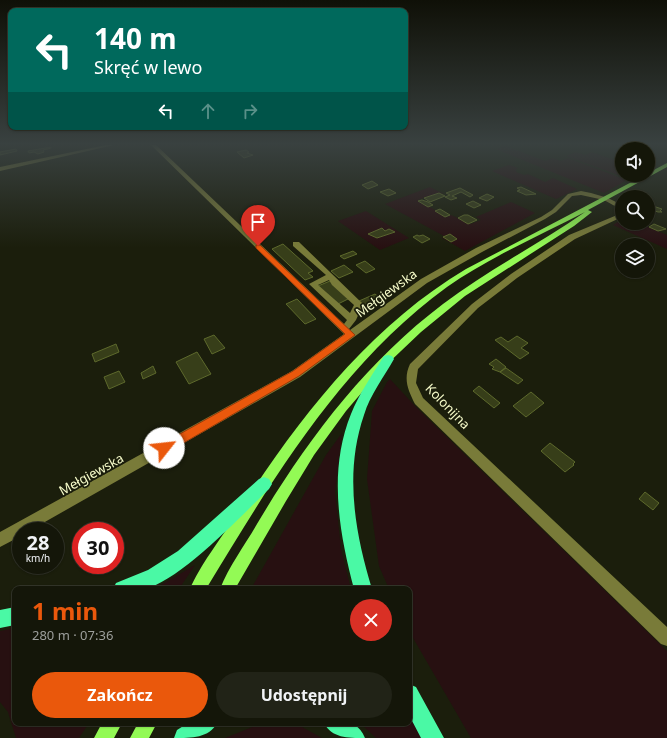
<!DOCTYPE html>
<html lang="pl">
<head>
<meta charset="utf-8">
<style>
  body { margin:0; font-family:"Noto Sans",sans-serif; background:#212317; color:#f1f3f6; height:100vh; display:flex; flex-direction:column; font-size:15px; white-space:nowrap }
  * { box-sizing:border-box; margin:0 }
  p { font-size:13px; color:#9d9f9c }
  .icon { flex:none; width:22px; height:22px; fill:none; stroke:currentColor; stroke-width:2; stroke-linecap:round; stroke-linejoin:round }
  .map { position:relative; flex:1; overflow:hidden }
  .drawer { position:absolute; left:12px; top:586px; width:400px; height:140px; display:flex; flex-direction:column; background:#141609; border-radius:8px; box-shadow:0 1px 3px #0004,0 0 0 1px #33352a }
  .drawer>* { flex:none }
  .guide { position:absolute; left:8px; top:8px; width:400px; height:122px; border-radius:8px; box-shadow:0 1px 3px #0004,0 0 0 1px #33352a; background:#00695c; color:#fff; overflow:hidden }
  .fabs { position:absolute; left:615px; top:142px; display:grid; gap:8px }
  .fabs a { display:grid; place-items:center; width:40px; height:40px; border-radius:50%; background:#141609; box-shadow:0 1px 3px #0004,0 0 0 1px #33352a; font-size:20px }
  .speed { position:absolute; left:12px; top:522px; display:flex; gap:8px; font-size:20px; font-weight:700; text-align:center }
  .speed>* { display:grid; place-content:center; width:52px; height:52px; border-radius:50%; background:#141609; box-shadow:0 1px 3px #0004,0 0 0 1px #33352a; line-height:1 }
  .speed small { font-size:10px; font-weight:400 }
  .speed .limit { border:6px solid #d22; background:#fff; color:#111 }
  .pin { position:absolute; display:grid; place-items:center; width:34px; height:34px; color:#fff; margin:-41px -17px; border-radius:50% 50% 50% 0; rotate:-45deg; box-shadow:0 0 4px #0007 }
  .pin .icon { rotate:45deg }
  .me { position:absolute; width:44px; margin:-22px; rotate:61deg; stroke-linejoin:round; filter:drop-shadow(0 0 3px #0008) }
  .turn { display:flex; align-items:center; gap:14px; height:84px; padding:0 20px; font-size:18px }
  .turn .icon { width:52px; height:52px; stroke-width:2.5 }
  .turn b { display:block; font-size:28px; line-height:34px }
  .lanes { display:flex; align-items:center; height:38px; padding:0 20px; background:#0003; justify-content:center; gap:20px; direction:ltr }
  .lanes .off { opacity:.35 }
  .round { display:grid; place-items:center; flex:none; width:42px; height:42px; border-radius:21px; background:#212317 }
  .headline { display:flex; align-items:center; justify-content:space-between; height:68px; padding:0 20px }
  h1 { font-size:24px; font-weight:700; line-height:30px; color:#ea580c }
  .action { display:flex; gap:8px; margin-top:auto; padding:8px 20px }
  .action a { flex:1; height:46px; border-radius:24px; background:#ea580c; color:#fff; font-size:16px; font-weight:700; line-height:46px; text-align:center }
  .action a+a { background:#212317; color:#f1f3f6 }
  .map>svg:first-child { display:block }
  .green { fill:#271011 }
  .building { fill:#373e19; stroke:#5d692c }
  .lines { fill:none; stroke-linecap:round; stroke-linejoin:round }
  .minor { fill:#797b39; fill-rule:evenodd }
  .major { fill:#93fa55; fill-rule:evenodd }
  .highway { fill:#4af9a5; fill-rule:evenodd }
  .route { fill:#ea580c; stroke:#983908 }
  .labels { text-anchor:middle; stroke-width:3.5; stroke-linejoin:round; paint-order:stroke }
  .street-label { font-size:13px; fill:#f8fdcb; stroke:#1b1e0c }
</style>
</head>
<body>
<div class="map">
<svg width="667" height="738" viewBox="0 0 667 738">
  <rect width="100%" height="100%" fill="#1b1e0c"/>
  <path class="green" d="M506 146 545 161 553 158 561 161 568 158 627 180 604 193 496 149Z
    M576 152 585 155 592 152 622 163V175H636L629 179 566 156Z
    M509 165 518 168 515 170 517 171 516 172 524 175 528 174 545 182 553 178 577 189 556 199 492 171Z
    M430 187 444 194 438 193 418 200 447 217 451 215 471 224 481 220 476 217 511 202 535 213 465 251 442 238 444 236 385 204Z
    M366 211 409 238 380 250 338 221Z
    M622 219V223H639L667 235V249L613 225Z
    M390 379 415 406 667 651V738H471L409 631V589H389L379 566 367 479 372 411 387 382Z
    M342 433 335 492 341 549 351 589H251L326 455Z
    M195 565 179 589H154Z
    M15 628V723H89L79 738H16L8 712 0 702V631Z
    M409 715 422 738H376L360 723H409Z
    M257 725 302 727 322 738H225Z"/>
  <path class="building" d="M51 147V148L43 150 44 152 38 154 34 152 29 153 28 151Z
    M16 149 17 151 0 155V152Z
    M246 150 249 152 247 153 253 155 244 158 237 152Z
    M372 181 378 185 368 189 362 185Z
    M521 187 536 194 526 195 517 191 520 190 517 188Z
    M460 188 473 195 470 197 461 192 452 196 457 198 451 200 445 197 450 195 446 193Z
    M389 189 396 193 388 196 380 192Z
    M439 193 445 196 430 202 424 198Z
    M487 194 494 197 487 201 479 198Z
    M422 200 428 202 433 205 428 207 418 201Z
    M473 201 481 205 474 208 466 204Z
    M653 206 662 209 660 211 662 212H658L649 209Z
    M440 209 450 215 445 217 435 211Z
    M464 215H468L477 220 468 224 458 218Z
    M654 224 666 229 658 231 649 227Z
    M382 228 385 231 389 229 395 232 377 238 368 234Z
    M450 234 457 239 451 242 443 237Z
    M417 235 419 236 423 235 430 239 422 243 413 237Z
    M283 244 313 271 308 273 313 277 305 280 272 249Z
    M353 251 357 254 344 259 340 256Z
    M365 261 375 269 366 273 356 265Z
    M344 265 353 272 339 278 331 271Z
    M330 281 350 298 338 304 318 286Z
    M375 294 381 299 365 306 359 301Z
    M297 299 316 319 305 324 286 304Z
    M214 335 225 348 212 354 204 339Z
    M517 336 528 343 521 348 529 353 520 359 495 340 501 337 508 342Z
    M116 344 119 352 95 362 92 354Z
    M197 352 211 374 189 384 176 362Z
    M496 359 506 367 500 372 492 369 494 367 489 364Z
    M153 366 156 373 143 379 141 373Z
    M506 368 523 380 518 384 500 372Z
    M119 371 125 382 109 389 104 377Z
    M479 386 500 403 494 408 473 391Z
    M531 392 544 403 526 417 513 406Z
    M550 443 575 462 573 464 574 465 565 472 541 451Z
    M645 492 659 503 653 510 639 499Z"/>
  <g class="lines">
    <path class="minor" d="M106 145H114L0 171V167Z
      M151 145H156L344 324 347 320 309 284 326 275 293 246V242H299L363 304 356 320 349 329 350 330 421 279 476 248 541 217 552 210 568 194 581 191 591 193 608 198 622 205V210L604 200 581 195 572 196 556 212 545 219 482 252 427 283 300 377 29 531H21V536L0 547V532L292 371 344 334ZM329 280 332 285 354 305 350 313 318 285Z
      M622 213V217L575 239 517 278 478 308 418 369 416 383 423 398 667 627V646L661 644 415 404C408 390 403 379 410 364L472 304 511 274 569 235Z"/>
    <path class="major" d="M667 163V167L588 210 592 212 574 226 465 296 421 332 381 370 346 411 314 455 286 501 235 589H220C229 566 245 545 257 524 307 440 365 363 443 304 488 270 539 244 585 212 539 236 490 257 447 287 341 364 273 479 206 589H190C199 567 221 538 235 517 296 422 367 328 466 269L645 175H648V173Z
      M102 723H122L114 738H94Z
      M138 723H157L149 738H130Z"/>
    <path class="highway" d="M388 355 392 356 394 359C384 377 370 395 364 415 344 473 355 533 372 589H354C339 532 328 471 351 414 359 394 372 375 384 356Z
      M264 477 269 479 272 484 269 489C242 515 179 582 144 589 134 591 123 589 113 589L116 583 148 570 178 551 259 479Z
      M15 607V625L0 628V610Z
      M409 684 416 687 444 738H421L409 715Z
      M188 723H217C209 738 192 738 174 738L177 730Z
      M324 723C342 723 357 718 365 738 347 738 332 738 324 723Z"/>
  </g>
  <linearGradient id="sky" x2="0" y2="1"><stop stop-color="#0f1007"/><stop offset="0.58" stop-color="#394140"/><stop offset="1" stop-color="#394140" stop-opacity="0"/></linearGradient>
  <rect width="667" height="248" fill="url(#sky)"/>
  <path class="route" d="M256 245H260L355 335 299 376 168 452 164 453 160 452 158 448 160 445 293 371 345 334 256 248Z"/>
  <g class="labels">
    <g class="street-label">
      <text transform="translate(386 293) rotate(-36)" y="5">Mełgiewska</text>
      <text transform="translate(448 406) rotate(46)" y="5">Kolonijna</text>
      <text transform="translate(91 474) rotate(-29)" y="5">Mełgiewska</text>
    </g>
  </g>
</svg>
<div class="fabs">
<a><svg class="icon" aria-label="sound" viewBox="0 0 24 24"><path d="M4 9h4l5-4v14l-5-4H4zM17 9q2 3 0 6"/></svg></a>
<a><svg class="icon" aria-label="search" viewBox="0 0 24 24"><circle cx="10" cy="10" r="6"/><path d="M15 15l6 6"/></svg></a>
<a><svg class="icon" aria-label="layers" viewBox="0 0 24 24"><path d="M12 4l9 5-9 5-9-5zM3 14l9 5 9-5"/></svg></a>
</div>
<div class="speed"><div>28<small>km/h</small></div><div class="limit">30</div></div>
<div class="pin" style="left:258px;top:246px;background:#d93025"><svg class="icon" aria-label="arrive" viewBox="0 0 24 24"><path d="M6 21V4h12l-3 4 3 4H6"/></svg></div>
<svg class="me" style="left:164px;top:448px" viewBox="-20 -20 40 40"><circle r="19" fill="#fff"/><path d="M0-13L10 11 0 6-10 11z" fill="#ea580c"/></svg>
<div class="guide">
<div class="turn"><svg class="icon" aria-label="left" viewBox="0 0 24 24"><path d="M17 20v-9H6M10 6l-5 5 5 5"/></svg><div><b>140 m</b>Skręć w lewo</div></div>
<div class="lanes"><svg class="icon" aria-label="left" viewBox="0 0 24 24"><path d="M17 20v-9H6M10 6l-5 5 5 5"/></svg><svg class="icon off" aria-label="ahead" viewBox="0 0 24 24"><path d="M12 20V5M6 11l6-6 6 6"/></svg><svg class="icon off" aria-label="right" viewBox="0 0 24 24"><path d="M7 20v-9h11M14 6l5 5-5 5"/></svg></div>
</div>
<section class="drawer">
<div class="headline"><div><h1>1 min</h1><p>280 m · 07:36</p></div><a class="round" style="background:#d93025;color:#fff"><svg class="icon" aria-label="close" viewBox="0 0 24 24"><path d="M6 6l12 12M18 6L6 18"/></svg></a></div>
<div class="action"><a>Zakończ</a><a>Udostępnij</a></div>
</section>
</div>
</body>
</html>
